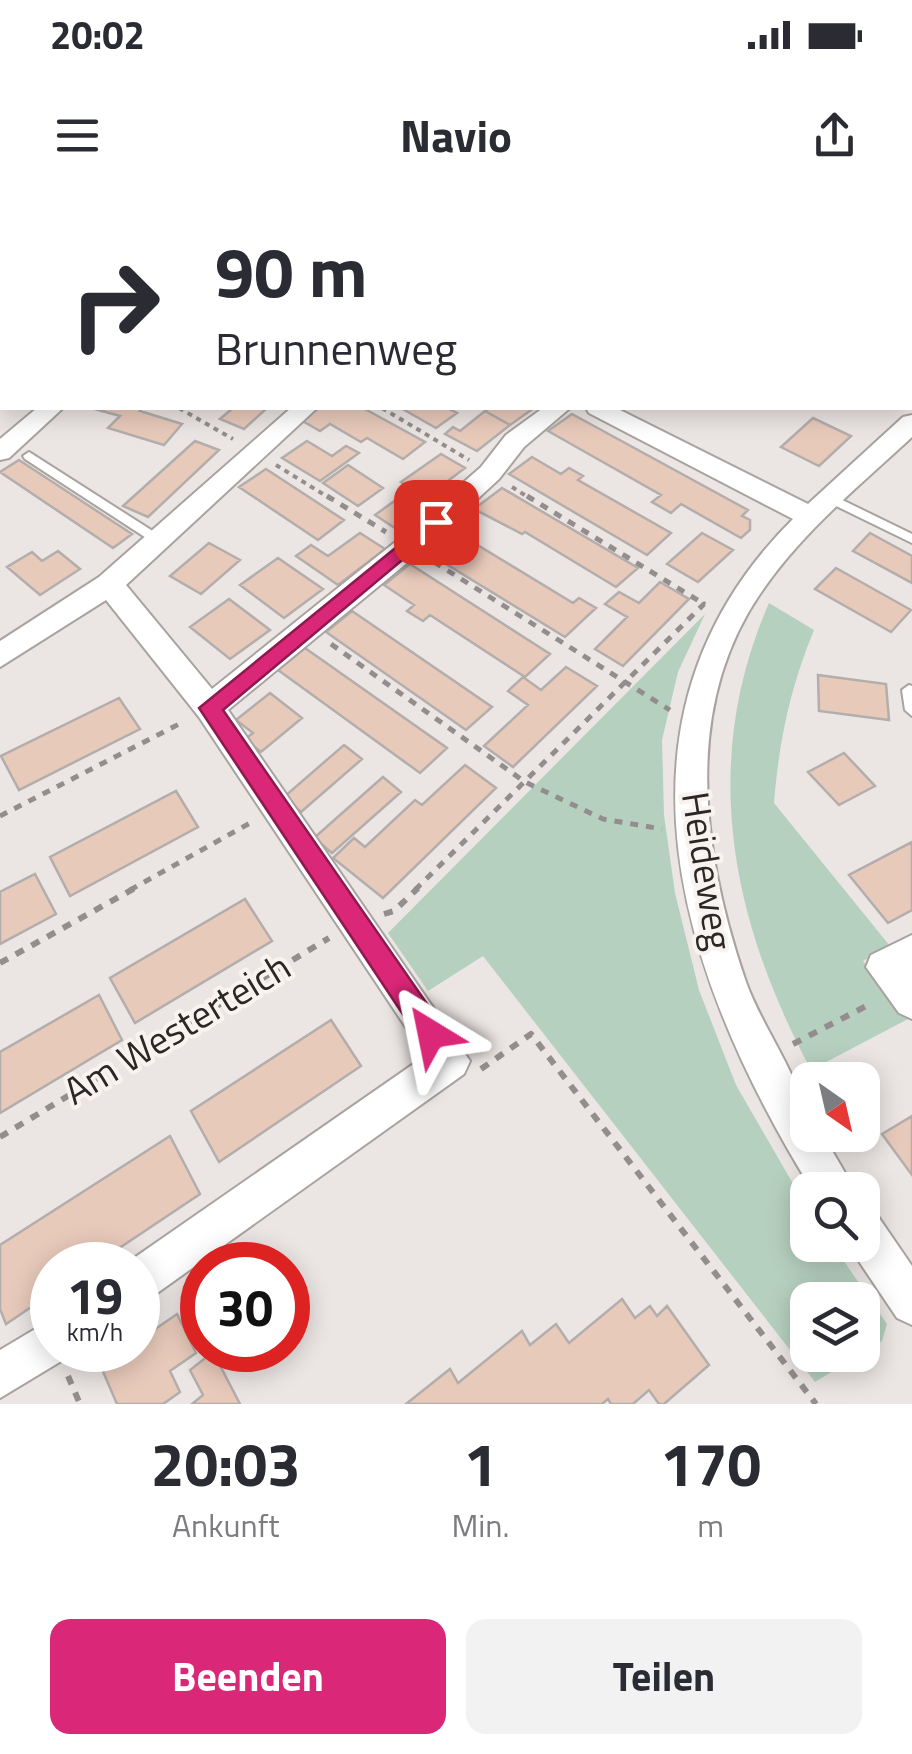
<!DOCTYPE html>
<html lang="de">
<head>
<meta charset="utf-8">
<style>
  body { margin:0; font-family:"Titillium Web",sans-serif; background:#f2f2f3; color:#2b2b33; height:100vh; display:flex; flex-direction:column; font-size:38px; white-space:nowrap }
  * { box-sizing:border-box; margin:0 }
  p { font-size:32px; color:#7c7c81 }
  .icon { flex:none; width:55px; height:55px; fill:none; stroke:currentColor; stroke-width:2; stroke-linecap:round; stroke-linejoin:round }
  .map { position:relative; height:1204px; overflow:hidden }
  .sheet { display:flex; flex-direction:column; background:#fff; flex:1 }
  .sheet>* { flex:none }
  .banner { position:absolute; left:0px; top:0px; width:912px; height:210px; box-shadow:0 5px 25px #0003; background:#fff; color:#2b2b33; overflow:hidden }
  .needle { width:65px; rotate:146deg }
  .fabs { position:absolute; left:790px; top:862px; display:grid; gap:20px }
  .fabs a { display:grid; place-items:center; width:90px; height:90px; border-radius:20px; background:#fff; box-shadow:0 5px 25px #0003; font-size:50px }
  .speed { position:absolute; left:30px; top:1042px; display:flex; gap:20px; font-size:50px; font-weight:700; text-align:center }
  .speed>* { display:grid; place-content:center; width:130px; height:130px; border-radius:50%; background:#fff; box-shadow:0 5px 25px #0003; line-height:1 }
  .speed small { font-size:25px; font-weight:400 }
  .speed .limit { border:15px solid #d22; background:#fff; color:#111 }
  .pin { position:absolute; display:grid; place-items:center; width:85px; height:85px; color:#fff; margin:-42px; border-radius:20px; box-shadow:0 5px 15px #0006 }
  .me { position:absolute; width:110px; margin:-55px; rotate:325deg; stroke-linejoin:round; filter:drop-shadow(0 0 8px #0008) }
  .turn { display:flex; align-items:center; gap:35px; height:210px; padding:0 50px; font-size:45px }
  .turn .icon { width:130px; height:130px; stroke-width:2.5 }
  .turn b { display:block; font-size:70px; line-height:85px }
  .eta { display:flex; justify-content:space-evenly; align-items:center; height:170px; text-align:center }
  .eta b { font-size:60px; font-weight:700; line-height:70px }
  .primary-button { display:flex; gap:20px; margin-top:auto; padding:20px 50px }
  .primary-button a { flex:1; height:115px; border-radius:20px; background:#db2777; color:#fff; font-size:40px; font-weight:700; line-height:115px; text-align:center }
  .primary-button a+a { background:#f2f2f3; color:#2b2b33 }
  .status { display:flex; justify-content:space-between; align-items:center; height:70px; padding:0 50px; background:#fff; direction:ltr }
  .status svg { height:28px; fill:currentColor }
  header { display:flex; justify-content:space-between; align-items:center; height:130px; padding:0 50px; background:#fff; font-size:45px; font-weight:700 }
  .map>svg:first-child { display:block }
  .green { fill:#b6d0bf }
  .building { fill:#e8cabb; stroke:#b3adab; stroke-width:2.5 }
  .lines { fill:none; stroke-linecap:round; stroke-linejoin:round }
  .lane-casing { stroke:#a9a3a0; stroke-width:4 }
  .street-casing { stroke:#a9a3a0; stroke-width:4 }
  .path-far2 { stroke:#938e8d; stroke-width:4; stroke-dasharray:5 5; stroke-linecap:butt }
  .path-far1 { stroke:#938e8d; stroke-width:5; stroke-dasharray:8 8; stroke-linecap:butt }
  .path { stroke:#938e8d; stroke-width:6; stroke-dasharray:9 9; stroke-linecap:butt }
  .lane { fill:#fff; fill-rule:evenodd }
  .street { fill:#fff; fill-rule:evenodd }
  .route { fill:#db2777; stroke:#8e194d; stroke-width:2.5 }
  .labels { text-anchor:middle; stroke-width:8; stroke-linejoin:round; paint-order:stroke }
  .street-label { font-size:38px; fill:#2a2827; stroke:#f9f3f0 }
</style>
</head>
<body>
<div class="status"><b>20:02</b><svg viewBox="0 0 49 12"><path d="M0 12V9h3v3zM5 12V6h3v6zM10 12V3h3v9zM15 12V0h3v12zM26 1h20v11H26zM47 4h2v5h-2z"/></svg></div>
<header><svg class="icon" aria-label="menu" viewBox="0 0 24 24"><path d="M4 6h16M4 12h16M4 18h16"/></svg>Navio<svg class="icon" aria-label="share" viewBox="0 0 24 24"><path d="M12 15V3M7 8l5-5 5 5M5 13v7h14v-7"/></svg></header>
<div class="map">
<svg width="912" height="1204" viewBox="0 0 912 1204">
  <rect width="100%" height="100%" fill="#ebe5e3"/>
  <path class="green" d="M769 403 814 430C790 488 779 541 774 603L890 746 863 761 908 819 811 870C731 720 699 563 769 403Z
    M705 414 678 472 662 540 664 615 675 693 699 790 736 885 807 1008 808 1045H833L887 1124 882 1141 863 1153 862 1100H808V1155H859L815 1182 483 756 428 791 388 733Z"/>
  <path class="building" d="M91 208H143L140 211 182 224 164 245 108 228 120 216Z
    M233 208H267L244 229 220 219Z
    M316 208H363L425 242 403 259 367 238 361 242 330 224 320 231 299 219Z
    M401 208H447L457 213 436 228Z
    M490 208H534L510 225 485 211Z
    M485 211 510 225 477 251 445 234 453 227 460 231Z
    M572 214 748 310 742 316 750 320V330L741 338 681 304 671 313 652 302 661 295 548 231Z
    M813 218 851 236 819 266 781 247Z
    M195 241 219 250 148 317 123 306Z
    M307 241 332 256 346 246 359 253 320 281 282 258Z
    M441 254 465 268 428 296 439 302 401 332 375 315 411 289 401 282Z
    M532 257 561 274 569 268 583 276 578 280 671 333 647 355 509 274Z
    M19 260 132 334 113 348 0 272Z
    M348 265 383 288 358 306 323 283Z
    M266 269 344 320 318 340 239 287Z
    M502 288 638 368 616 387 525 332 522 334 474 309Z
    M451 329 573 403 579 398 596 408 565 437 425 351Z
    M360 333 385 349 338 385 296 356 311 345 328 356Z
    M702 333 733 350 698 382 667 364Z
    M870 333 912 356V383L853 351Z
    M209 343 240 360 201 394 170 376Z
    M58 351 80 369 40 395 7 367 32 352 42 361Z
    M278 358 323 389 284 418 240 385Z
    M410 364 550 454 525 477 430 415 423 421 407 411 414 405 384 385Z
    M836 368 911 410 891 432 815 389Z
    M660 382 689 399 623 466 595 449 627 417 605 404 619 392 639 403Z
    M229 399 270 430 230 459 190 427Z
    M352 411 492 507 466 530 326 432Z
    M305 448 447 548 420 573 278 470Z
    M566 467 597 486 513 567 484 546 528 505 508 491 523 477 541 490Z
    M818 475 886 484 889 520 819 511Z
    M270 493 302 518 261 552 245 539 253 533 236 520Z
    M119 498 140 529 19 590 1 556Z
    M344 545 362 559 301 612 284 597Z
    M844 553 875 586 839 605 808 572Z
    M465 565 496 588 383 698 333 658 354 638 365 647 415 600 422 605Z
    M383 577 401 592 332 653 314 638Z
    M176 591 198 627 70 696 50 657Z
    M912 642V710L888 723 849 675Z
    M35 674 56 714 0 744V692Z
    M245 699 272 741 135 823 110 778Z
    M99 795 122 840 0 913V852Z
    M331 820 361 866 219 962 191 911Z
    M912 916V975L882 934Z
    M170 936 200 994 94 1065H52V1093L6 1124 0 1109V1045Z
    M622 1099 635 1118 650 1106 657 1116 667 1106 709 1165 664 1204H659L649 1190 633 1204H611L608 1199 602 1204H406L450 1169 458 1183 522 1131 530 1145 556 1124 569 1143Z
    M177 1114 196 1153 170 1171 180 1192 163 1204H117L101 1167 125 1150H138V1141Z
    M213 1152 240 1204H192L203 1195 190 1170Z"/>
  <g class="lines">
    <defs>
      <path id="lane" d="M29 252 162 337V343H154L25 259 23 256Z
        M832 295 912 334V343L828 302V296Z
        M909 485 912 486V516L905 510 902 490Z"/>
      <path id="street" d="M118 0H146L147 2H120Z
        M37 208H63L9 258 0 260V239Z
        M291 208H317L126 385 212 489 399 339 481 267 506 235 543 208H570L524 247 499 279 419 353 228 510 470 861 464 874 153 1096 138 1102V1065H124L425 856 199 517 106 400 0 467V441L99 377Z
        M586 208H616L808 304 903 217 912 215V237C858 287 801 333 760 394 681 510 703 657 746 782 763 831 808 885 808 935H823L855 990H812C682 779 592 519 793 319L589 213Z
        M912 735V819L899 813 866 767 871 755Z
        M862 1009 877 1015 912 1066V1125L897 1118 848 1045H862Z
        M52 1119V1150H70L68 1157 0 1198V1150Z"/>
    </defs>
    <use href="#lane" class="lane-casing"/>
    <use href="#street" class="street-casing"/>
    <path class="path-far2" d="M179 208 233 239
      M382 208 469 260
      M276 265 331 299
      M512 287 531 299"/>
    <path class="path-far1" d="M327 296 386 332
      M527 296 704 404
      M434 362 670 510
      M331 444 525 582 603 619 662 629
      M0 616 185 521
      M130 690 250 623
      M415 690 704 404 711 406"/>
    <path class="path" d="M384 714 394 711 418 688
      M0 763 135 688
      M793 844 872 803
      M481 869 531 834 816 1204
      M0 937 329 738
      M68 1176 80 1204"/>
    <use href="#lane" class="lane"/>
    <use href="#street" class="street"/>
  </g>
  <path class="route" d="M436 315 443 317V326L223 510 441 824 444 834 441 843 431 846 422 843 199 508Z"/>
  <g class="labels">
    <g class="street-label">
      <text transform="translate(707 671) rotate(81)" y="13">Heideweg</text>
      <text transform="translate(177 829) rotate(-31)" y="13">Am Westerteich</text>
    </g>
  </g>
</svg>
<div class="fabs">
<a><svg class="needle" viewBox="-14 -14 28 28"><path d="M0-13l5 13h-10z" fill="#e53935"/><path d="M0 13l5-13h-10z" fill="#7c7c81"/></svg></a>
<a><svg class="icon" aria-label="search" viewBox="0 0 24 24"><circle cx="10" cy="10" r="6"/><path d="M15 15l6 6"/></svg></a>
<a><svg class="icon" aria-label="layers" viewBox="0 0 24 24"><path d="M12 4l9 5-9 5-9-5zM3 14l9 5 9-5"/></svg></a>
</div>
<div class="speed"><div>19<small>km/h</small></div><div class="limit">30</div></div>
<div class="pin" style="left:436px;top:322px;background:#d93025"><svg class="icon" aria-label="arrive" viewBox="0 0 24 24"><path d="M6 21V4h12l-3 4 3 4H6"/></svg></div>
<svg class="me" style="left:431px;top:834px" viewBox="-20 -20 40 40"><path d="M0-17L14 15 0 8-14 15z" fill="#db2777" stroke="#fff" stroke-width="4"/></svg>
<div class="banner">
<div class="turn"><svg class="icon" aria-label="right" viewBox="0 0 24 24"><path d="M7 20v-9h11M14 6l5 5-5 5"/></svg><div><b>90 m</b>Brunnenweg</div></div>
</div>
</div>
<section class="sheet">
<div class="eta">
<div><b>20:03</b><p>Ankunft</p></div>
<div><b>1</b><p>Min.</p></div>
<div><b>170</b><p>m</p></div>
</div>
<div class="primary-button"><a>Beenden</a><a>Teilen</a></div>
</section>
</body>
</html>
